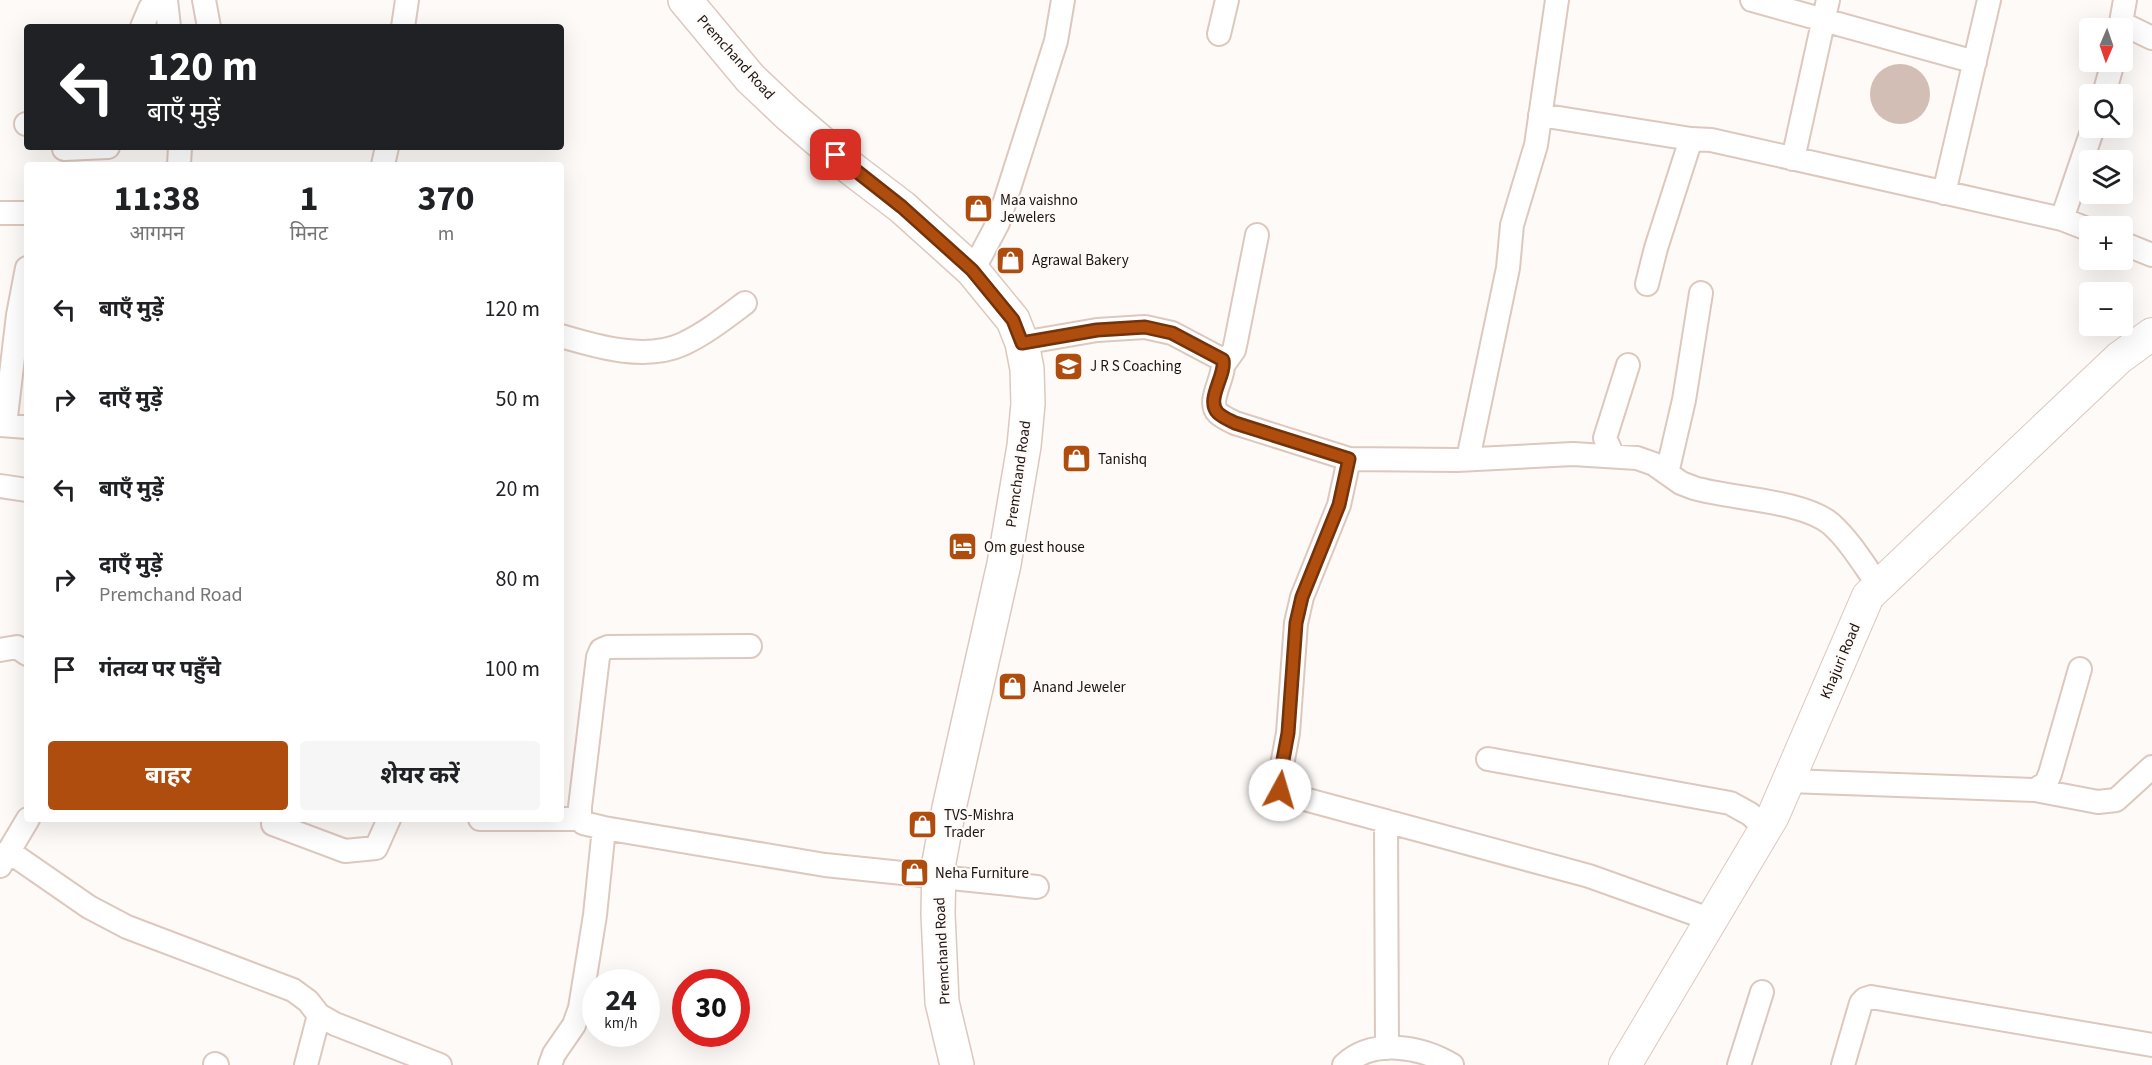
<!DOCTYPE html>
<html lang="hi">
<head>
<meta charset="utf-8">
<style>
  body { margin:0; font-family:"Source Sans 3","Noto Sans Devanagari",sans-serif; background:#f6f6f6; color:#202124; height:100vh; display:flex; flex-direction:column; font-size:22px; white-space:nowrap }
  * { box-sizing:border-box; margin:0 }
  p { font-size:20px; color:#757577 }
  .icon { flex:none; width:33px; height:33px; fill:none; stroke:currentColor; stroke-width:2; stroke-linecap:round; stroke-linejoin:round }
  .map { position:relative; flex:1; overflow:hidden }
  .side { position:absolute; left:24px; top:162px; width:540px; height:660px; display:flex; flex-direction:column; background:#fff; border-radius:6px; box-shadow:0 6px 24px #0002 }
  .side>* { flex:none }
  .hud { position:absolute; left:24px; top:24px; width:540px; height:126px; border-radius:6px; box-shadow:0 6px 24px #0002; background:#202124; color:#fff; overflow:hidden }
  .needle { width:39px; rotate:182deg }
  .buttons { position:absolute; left:2079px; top:18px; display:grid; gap:12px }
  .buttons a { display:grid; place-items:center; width:54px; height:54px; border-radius:6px; background:#fff; box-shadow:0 6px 24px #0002; font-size:30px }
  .speed { position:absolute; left:582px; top:969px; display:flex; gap:12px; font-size:30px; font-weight:700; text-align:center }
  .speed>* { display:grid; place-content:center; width:78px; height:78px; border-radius:50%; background:#fff; box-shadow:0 6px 24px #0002; line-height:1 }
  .speed small { font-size:15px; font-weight:400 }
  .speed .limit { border:9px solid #d22; background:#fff; color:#111 }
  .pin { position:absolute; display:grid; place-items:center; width:51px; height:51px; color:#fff; margin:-26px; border-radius:12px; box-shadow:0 3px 9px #0006 }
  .me { position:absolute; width:66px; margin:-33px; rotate:6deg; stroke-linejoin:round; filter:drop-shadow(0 0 4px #0008) }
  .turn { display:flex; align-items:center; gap:21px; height:126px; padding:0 24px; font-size:27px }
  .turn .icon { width:78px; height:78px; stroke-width:2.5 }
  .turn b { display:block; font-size:42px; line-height:51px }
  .eta { display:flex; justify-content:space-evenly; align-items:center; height:102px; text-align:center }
  .eta b { font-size:36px; font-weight:700; line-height:42px }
  .primary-button { display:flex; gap:12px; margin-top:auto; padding:12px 24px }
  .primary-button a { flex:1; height:69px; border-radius:6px; background:#af4d0f; color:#fff; font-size:24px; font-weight:700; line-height:69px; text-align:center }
  .primary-button a+a { background:#f6f6f6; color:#202124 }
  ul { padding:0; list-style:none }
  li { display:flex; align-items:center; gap:18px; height:90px; padding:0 24px }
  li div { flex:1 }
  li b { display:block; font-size:22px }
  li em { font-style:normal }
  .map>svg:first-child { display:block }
  .building { fill:#d3beb5 }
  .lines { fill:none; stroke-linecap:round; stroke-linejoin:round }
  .street-casing { stroke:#ddc8be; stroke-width:26 }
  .secondary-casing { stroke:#ddc8be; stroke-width:34 }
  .highway-casing { stroke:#ddc8be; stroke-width:36 }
  .street { stroke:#fff; stroke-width:22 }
  .secondary { stroke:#fff; stroke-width:32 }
  .highway { stroke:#fff; stroke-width:33 }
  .route-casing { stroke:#72320a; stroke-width:15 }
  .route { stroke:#af4d0f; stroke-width:10 }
  .labels { text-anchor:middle; stroke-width:4.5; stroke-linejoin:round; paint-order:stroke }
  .street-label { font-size:15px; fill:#1a1310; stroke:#fefaf8 }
  .poi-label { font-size:15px; fill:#1a1310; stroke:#fefaf8; text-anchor:start }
</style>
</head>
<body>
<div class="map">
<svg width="2152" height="1065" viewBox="0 0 2152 1065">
  <rect width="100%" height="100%" fill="#fefaf8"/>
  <path class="building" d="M1870 94a30 30 0 1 1 60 0a30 30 0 1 1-60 0Z"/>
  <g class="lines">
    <defs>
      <path id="street" d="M166 0 169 27
        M204 0 209 27
        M1752 0 1975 62
        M2121 23 2152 38
        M142 27 150 8 157 0
        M403 27 407 0
        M2120 28 2125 0
        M1219 34 1227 0
        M2104 94 2113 62
        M1540 115 1691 139
        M26 124H27
        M64 149 108 147
        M1793 159 1828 0
        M179 165 180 147
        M383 165 387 147
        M1944 193 1989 0
        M0 213H27
        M2062 219 2093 128
        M2122 243 2152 255
        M980 257 998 223 1056 41 1063 0
        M1647 284 1656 248 1691 139 1711 140 2062 219 2090 230
        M561 336C598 347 646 361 683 344 706 333 725 318 745 303
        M1022 343 1097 330 1145 327 1172 333 1223 360C1226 376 1206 401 1218 413 1222 417 1229 420 1235 423L1349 459 1457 460 1573 454 1637 458 1654 464 1681 483 1694 488C1731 499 1803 500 1831 524 1850 541 1864 565 1879 586
        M1224 364 1234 350 1236 341 1257 235
        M0 425 27 427
        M5 425 18 315 27 268
        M1613 456 1605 438 1628 365
        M1349 459 1339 505 1302 597 1296 623 1288 733 1280 776V785L1282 793 1589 876 1712 920
        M1468 459 1508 268 1512 225 1536 145 1557 0
        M1667 473 1684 400 1701 293
        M0 486 27 490
        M750 646 608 647 601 650 598 657 580 807V819L583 823 604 828 825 865 1037 887
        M0 650 17 647 27 654
        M1488 759 1730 803 1750 814 1766 829
        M1789 781 2035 790 2046 783 2050 774 2080 669
        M2035 790 2098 802 2116 800 2152 767
        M480 819H580
        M1386 821 1387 1048
        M273 824 345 851 376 848 389 819
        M8 851 89 907 127 927 293 990 308 1001 319 1015 335 1024 440 1065
        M0 866 28 819
        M215 1064 217 1065
        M306 1065 319 1015
        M550 1065 554 1054 574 1025 580 1008 595 915 604 828
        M1344 1065C1373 1038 1420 1046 1452 1065
        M1739 1065 1762 992
        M1843 1065 1861 1003 1865 999 1871 997 2152 1045"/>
      <path id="secondary" d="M1625 1065 1773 816 1868 596 2119 358 2152 334"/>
      <path id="highway" d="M685 0 750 78 788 114 852 169 902 207 972 270 1013 320 1022 343 1027 369 1028 404 1024 446 1004 564 949 808 939 862 938 914 942 1002 957 1065"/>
    </defs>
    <use href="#street" class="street-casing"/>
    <use href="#secondary" class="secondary-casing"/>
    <use href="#highway" class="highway-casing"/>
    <use href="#street" class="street"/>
    <use href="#secondary" class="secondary"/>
    <use href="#highway" class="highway"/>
  </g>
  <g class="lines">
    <defs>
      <path id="route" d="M836 155 902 207 972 270 1013 320 1022 343 1097 330 1145 327 1172 333 1223 360C1226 376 1205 400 1218 413 1222 417 1229 420 1235 423L1349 459 1339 505 1302 597 1296 623 1288 733 1280 776V790"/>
    </defs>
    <use href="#route" class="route-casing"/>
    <use href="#route" class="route"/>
  </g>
  <defs>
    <symbol id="shop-square" viewBox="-11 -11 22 22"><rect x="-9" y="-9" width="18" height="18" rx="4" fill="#af4d0f" stroke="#fefaf8"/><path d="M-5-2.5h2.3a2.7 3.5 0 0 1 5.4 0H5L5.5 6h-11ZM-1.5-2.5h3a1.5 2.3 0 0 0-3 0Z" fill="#fff"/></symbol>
    <symbol id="school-square" viewBox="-11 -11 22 22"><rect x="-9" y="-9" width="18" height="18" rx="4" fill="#af4d0f" stroke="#fefaf8"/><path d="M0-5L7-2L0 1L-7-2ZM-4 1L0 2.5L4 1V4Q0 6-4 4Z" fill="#fff"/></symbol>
    <symbol id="hotel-square" viewBox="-11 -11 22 22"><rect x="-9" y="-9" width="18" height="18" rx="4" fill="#af4d0f" stroke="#fefaf8"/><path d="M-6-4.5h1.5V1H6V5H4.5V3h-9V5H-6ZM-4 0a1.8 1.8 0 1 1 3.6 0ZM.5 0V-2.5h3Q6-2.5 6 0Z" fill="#fff"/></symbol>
  </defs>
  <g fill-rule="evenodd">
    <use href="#shop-square" x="962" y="192" width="33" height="33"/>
    <use href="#shop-square" x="994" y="244" width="33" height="33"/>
    <use href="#school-square" x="1052" y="350" width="33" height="33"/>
    <use href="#shop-square" x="1060" y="442" width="33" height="33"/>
    <use href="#hotel-square" x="946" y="530" width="33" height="33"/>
    <use href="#shop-square" x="996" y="670" width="33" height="33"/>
    <use href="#shop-square" x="906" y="808" width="33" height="33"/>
    <use href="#shop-square" x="898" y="856" width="33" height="33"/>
  </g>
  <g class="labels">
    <g class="street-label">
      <text transform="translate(736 57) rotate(48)" y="5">Premchand Road</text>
      <text transform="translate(1018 474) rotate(-82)" y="5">Premchand Road</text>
      <text transform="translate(1840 661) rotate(-67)" y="5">Khajuri Road</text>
      <text transform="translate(942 951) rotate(-93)" y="5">Premchand Road</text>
    </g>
    <g class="poi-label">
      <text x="1000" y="205">Maa vaishno<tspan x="1000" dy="17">Jewelers</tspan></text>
      <text x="1032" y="265">Agrawal Bakery</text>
      <text x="1090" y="371">J R S Coaching</text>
      <text x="1098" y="464">Tanishq</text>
      <text x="984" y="552">Om guest house</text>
      <text x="1033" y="692">Anand Jeweler</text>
      <text x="944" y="820">TVS-Mishra<tspan x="944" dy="17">Trader</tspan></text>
      <text x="935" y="878">Neha Furniture</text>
    </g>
  </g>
</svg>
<div class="buttons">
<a><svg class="needle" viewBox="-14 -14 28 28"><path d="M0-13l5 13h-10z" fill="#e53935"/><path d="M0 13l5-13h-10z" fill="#757577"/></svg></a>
<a><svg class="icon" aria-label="search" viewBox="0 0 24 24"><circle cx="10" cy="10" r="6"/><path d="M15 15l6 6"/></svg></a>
<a><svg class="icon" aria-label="layers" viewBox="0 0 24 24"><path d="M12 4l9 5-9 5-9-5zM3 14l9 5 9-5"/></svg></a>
<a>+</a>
<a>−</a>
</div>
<div class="speed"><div>24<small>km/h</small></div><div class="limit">30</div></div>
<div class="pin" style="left:836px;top:155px;background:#d93025"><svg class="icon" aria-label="arrive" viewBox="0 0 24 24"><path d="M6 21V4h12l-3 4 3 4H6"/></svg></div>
<svg class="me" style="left:1280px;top:790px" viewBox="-20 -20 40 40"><circle r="19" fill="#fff"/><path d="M0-13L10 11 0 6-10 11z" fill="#af4d0f"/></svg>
<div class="hud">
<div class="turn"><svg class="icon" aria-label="left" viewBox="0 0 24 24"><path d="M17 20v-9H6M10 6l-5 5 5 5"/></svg><div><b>120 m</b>बाएँ मुड़ें</div></div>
</div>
<section class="side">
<div class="eta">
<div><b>11:38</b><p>आगमन</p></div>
<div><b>1</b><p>मिनट</p></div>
<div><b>370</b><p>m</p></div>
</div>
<ul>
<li><svg class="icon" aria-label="left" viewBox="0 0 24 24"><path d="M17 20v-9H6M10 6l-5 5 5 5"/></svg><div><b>बाएँ मुड़ें</b></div><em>120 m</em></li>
<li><svg class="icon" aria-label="right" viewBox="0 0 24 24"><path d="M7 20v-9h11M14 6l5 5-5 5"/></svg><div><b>दाएँ मुड़ें</b></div><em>50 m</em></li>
<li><svg class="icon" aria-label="left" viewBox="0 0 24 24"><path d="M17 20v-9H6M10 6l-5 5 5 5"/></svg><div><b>बाएँ मुड़ें</b></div><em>20 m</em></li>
<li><svg class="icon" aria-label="right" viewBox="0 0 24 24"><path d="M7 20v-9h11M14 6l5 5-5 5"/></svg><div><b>दाएँ मुड़ें</b><p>Premchand Road</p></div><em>80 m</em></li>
<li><svg class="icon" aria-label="arrive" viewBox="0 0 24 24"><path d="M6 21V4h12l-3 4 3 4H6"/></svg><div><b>गंतव्य पर पहुँचे</b></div><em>100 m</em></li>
</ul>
<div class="primary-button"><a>बाहर</a><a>शेयर करें</a></div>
</section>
</div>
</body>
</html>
